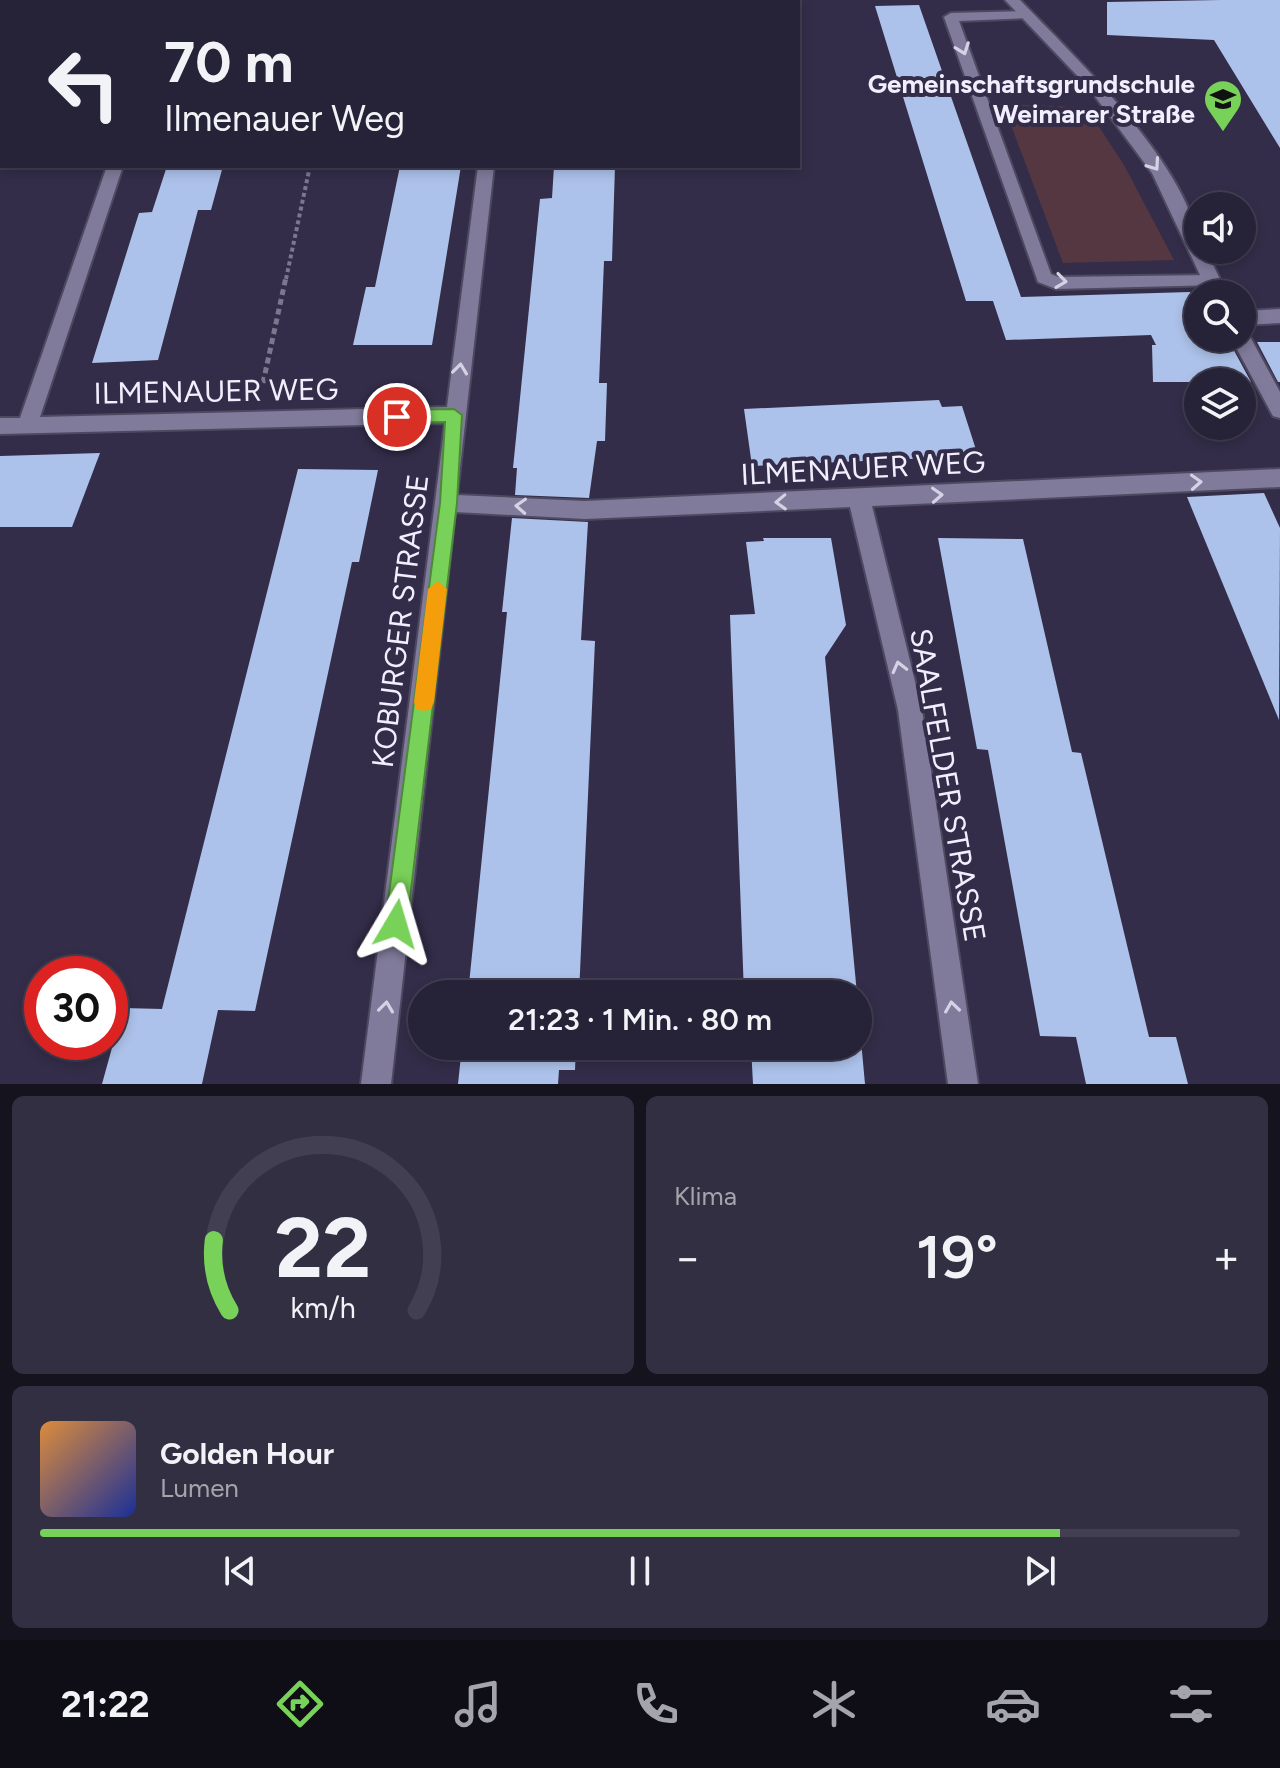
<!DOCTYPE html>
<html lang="de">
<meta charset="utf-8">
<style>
body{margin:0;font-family:Figtree,sans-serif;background:#322f42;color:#f1f3f6;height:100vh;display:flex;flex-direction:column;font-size:30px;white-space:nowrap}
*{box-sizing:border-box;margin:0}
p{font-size:26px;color:#a4a4ad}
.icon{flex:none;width:44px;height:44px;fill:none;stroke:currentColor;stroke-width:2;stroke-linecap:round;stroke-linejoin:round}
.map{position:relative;height:1084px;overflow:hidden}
.drawer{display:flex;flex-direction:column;gap:12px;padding:12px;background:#15131e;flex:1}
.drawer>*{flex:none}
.banner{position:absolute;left:0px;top:0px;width:800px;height:168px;box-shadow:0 4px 12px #0003,0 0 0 2px #423f52;background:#262237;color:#f1f3f6;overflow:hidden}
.fabs{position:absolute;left:1184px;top:192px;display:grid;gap:16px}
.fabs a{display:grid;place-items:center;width:72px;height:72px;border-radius:50%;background:#262237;box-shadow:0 4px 12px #0003,0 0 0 2px #423f52;font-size:40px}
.speed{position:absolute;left:24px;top:956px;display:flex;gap:16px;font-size:40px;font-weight:700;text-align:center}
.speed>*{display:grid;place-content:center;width:104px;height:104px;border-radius:50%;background:#262237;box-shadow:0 4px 12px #0003,0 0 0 2px #423f52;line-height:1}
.speed .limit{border:12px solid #d22;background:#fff;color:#111}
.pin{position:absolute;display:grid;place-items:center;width:68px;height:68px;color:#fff;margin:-34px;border:4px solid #fff;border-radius:50%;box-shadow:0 2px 8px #0007}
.me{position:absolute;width:88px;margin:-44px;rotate:7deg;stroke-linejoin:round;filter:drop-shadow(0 0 6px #0008)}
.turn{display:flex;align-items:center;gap:28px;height:168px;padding:0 32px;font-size:36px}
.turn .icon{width:104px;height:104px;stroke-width:2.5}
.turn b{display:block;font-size:56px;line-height:68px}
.big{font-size:60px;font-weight:600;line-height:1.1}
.drawer .tile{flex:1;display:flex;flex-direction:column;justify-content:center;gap:12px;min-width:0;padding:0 28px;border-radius:12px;background:#322f42}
.drawer .dial{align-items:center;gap:0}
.dial svg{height:208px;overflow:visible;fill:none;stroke:#423f52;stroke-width:7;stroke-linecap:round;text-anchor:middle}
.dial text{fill:#f1f3f6;stroke:none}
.song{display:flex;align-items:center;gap:24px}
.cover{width:96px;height:96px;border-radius:12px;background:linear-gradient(135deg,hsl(30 70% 55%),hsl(230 70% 35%))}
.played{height:8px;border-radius:4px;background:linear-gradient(90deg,#78d158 85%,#423f52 85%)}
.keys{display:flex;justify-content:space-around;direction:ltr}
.heat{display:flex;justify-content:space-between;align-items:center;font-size:44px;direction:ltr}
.drawer .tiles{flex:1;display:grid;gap:12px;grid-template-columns:1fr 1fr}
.tile:last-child{grid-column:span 2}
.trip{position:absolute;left:408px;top:980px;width:464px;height:80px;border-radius:40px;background:#262237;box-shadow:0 4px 12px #0003,0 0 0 2px #423f52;font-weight:600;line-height:80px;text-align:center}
.dock{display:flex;height:128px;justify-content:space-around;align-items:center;background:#0f0e16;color:#a4a4ad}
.dock .icon{width:56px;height:56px}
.dock .on{color:#78d158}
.dock b{font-size:36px;color:#f1f3f6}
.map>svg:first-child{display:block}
.green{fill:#553742}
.building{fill:#adc2ea}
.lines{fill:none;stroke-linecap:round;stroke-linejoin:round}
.service-casing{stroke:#4e4960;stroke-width:4}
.minor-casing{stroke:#4e4960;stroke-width:4}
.path-far1{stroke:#7c778e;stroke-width:4;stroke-dasharray:4 3;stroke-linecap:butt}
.path{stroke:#7c778e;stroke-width:5;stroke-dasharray:6 4;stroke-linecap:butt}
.service{fill:#817b9b;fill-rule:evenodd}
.minor{fill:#817b9b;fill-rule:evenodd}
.oneway{stroke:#d5d2e5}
.route{fill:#78d158;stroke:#4e8839;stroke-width:2}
.slow{fill:#f59e0b}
.labels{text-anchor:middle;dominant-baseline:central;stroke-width:8;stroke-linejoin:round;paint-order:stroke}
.far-poi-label{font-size:26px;font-weight:bold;fill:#f1effe;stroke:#332d49;text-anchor:end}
.street-label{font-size:30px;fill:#f1effe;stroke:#332d49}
</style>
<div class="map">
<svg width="1280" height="1084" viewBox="0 0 1280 1084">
<rect width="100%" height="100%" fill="#332d49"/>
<polygon class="green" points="1003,104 1086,107 1124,165 1174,260 1063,263"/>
<g class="building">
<polygon points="1221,0 1280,0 1280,148 1214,40 1107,35 1107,2"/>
<polygon points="919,5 1021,297 1190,292 1198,308 1198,338 1212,338 1215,344 1230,343 1251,382 1153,382 1152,345 1156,345 1151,335 1006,340 993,301 966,301 875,6"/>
<polygon points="167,166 223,166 211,210 198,210 158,360 92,363 139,213 152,212"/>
<polygon points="400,166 461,166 432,345 353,345 366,287 375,287"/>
<polygon points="554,166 615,166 612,261 604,261 599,383 607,383 605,441 597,441 589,498 515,495 517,468 513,468 540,199 552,198"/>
<polygon points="1257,342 1280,342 1280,382 1278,382"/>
<polygon points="939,400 942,407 962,406 978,456 752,466 744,409"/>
<polygon points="100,453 72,527 0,527 0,456"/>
<polygon points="298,469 378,470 359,562 352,562 255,1011 218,1010 202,1084 102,1084 123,1008 162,1009"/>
<polygon points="1264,493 1280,528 1279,720 1187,497"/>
<polygon points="512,518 588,522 581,640 595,641 579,994 468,994 507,612 502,612"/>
<polygon points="763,538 831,538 846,625 825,657 857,994 744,994 730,615 755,614 746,542 764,541"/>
<polygon points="938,538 1023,539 1072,752 1081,753 1149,1037 1176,1037 1188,1084 1086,1084 1076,1037 1040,1036 988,750 977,749"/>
<polygon points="858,1008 865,1084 753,1084 751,1046 858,1046"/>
<polygon points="462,1046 576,1046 575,1070 559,1070 558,1084 458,1084"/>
</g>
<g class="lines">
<defs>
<g id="service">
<rect x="0" y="5" width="2" height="8"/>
<polygon points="1023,11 1028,12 1028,18 959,21 1051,274 1058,277 1212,275 1218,277 1218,285 1056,289 1038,282 944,17 951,13"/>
</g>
<g id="minor">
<rect x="494" y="0" width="14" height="2"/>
<path d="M1005,0H1020C1072,54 1198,174 1198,250H1206L1227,294H1209L1152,173L1088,87Z"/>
<polygon points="107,166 123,166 40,417 447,407 478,166 494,166 457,495 585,501 1280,469 1280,487 872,506 922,710 978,1084 948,1084 898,710 850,507 585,519 455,512 391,1084 361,1084 445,423 0,434 0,418 20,418"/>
<polygon points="1280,309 1280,323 1242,325 1242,311"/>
<polygon points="1242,331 1248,333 1280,392 1280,418 1273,416 1231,338 1242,338"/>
</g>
</defs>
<use href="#service" class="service-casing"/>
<use href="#minor" class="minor-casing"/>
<polyline class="path-far1" points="286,279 310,166"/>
<polyline class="path" points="263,383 286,277"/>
<use href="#service" class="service"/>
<use href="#minor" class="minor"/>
</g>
<defs><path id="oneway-chevron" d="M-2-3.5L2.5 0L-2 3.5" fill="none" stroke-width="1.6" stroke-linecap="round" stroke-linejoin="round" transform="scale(2)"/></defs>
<g class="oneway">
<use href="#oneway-chevron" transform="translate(963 49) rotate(70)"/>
<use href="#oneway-chevron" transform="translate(1154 165) rotate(55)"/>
<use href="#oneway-chevron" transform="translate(1061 281) rotate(8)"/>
<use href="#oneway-chevron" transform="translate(460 369) rotate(-83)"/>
<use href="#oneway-chevron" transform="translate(1196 482) rotate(-3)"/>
<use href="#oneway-chevron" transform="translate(937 495) rotate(-3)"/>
<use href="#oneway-chevron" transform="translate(781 502) rotate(178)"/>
<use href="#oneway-chevron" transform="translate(521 506) rotate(-177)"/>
<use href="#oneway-chevron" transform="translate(899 667) rotate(-104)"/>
<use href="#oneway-chevron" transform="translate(386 1007) rotate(-83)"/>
<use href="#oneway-chevron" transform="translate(952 1007) rotate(-98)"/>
</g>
<polygon class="route" points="454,409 462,415 457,503 407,924 404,932 396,935 388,932 385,924 440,503 445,422 397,423 389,417 397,410"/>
<polygon class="slow" points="438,581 447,589 434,702 431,709 424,711 416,709 414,702 428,589"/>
<defs>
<symbol id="school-pin" viewBox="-11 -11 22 30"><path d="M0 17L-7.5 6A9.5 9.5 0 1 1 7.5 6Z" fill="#78d158" stroke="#332d49"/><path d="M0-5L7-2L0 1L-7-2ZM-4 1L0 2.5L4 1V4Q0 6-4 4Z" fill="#111"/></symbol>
</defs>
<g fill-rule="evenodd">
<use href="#school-pin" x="1201" y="77" width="44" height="60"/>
</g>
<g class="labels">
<g class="far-poi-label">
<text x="1195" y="84">Gemeinschaftsgrundschule<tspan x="1195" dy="30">Weimarer Straße</tspan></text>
</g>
<g class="street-label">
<text transform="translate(216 391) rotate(-1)">ILMENAUER WEG</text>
<text transform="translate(863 468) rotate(-3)">ILMENAUER WEG</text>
<text transform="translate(400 621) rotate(-83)">KOBURGER STRASSE</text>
<text transform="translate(948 785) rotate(80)">SAALFELDER STRASSE</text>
</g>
</g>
</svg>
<div class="fabs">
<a><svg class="icon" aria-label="sound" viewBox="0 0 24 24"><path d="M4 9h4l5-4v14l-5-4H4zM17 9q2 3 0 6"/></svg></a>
<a><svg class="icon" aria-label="search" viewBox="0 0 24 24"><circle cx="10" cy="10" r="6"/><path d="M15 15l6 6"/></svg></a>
<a><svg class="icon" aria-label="layers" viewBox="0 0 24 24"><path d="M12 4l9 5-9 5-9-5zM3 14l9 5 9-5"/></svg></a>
</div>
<div class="speed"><div class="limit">30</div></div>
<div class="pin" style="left:397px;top:417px;background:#d93025"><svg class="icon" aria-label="arrive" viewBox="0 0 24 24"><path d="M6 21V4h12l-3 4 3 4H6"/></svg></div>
<svg class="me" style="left:396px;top:924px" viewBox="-20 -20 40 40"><path d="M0-17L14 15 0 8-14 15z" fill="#78d158" stroke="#fff" stroke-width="4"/></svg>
<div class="trip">21:23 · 1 Min. · 80 m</div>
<div class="banner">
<div class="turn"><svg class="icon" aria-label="left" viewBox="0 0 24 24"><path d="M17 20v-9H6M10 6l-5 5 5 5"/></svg><div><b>70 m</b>Ilmenauer Weg</div></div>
</div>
</div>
<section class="drawer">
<div class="tiles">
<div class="tile dial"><svg viewBox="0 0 100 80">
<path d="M14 69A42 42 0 1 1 86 69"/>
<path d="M14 69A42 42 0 0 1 8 42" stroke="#78d158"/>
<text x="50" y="56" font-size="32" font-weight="700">22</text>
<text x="50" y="72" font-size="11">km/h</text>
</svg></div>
<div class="tile"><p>Klima</p>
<div class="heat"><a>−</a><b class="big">19°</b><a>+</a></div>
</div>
<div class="tile">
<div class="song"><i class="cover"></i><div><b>Golden Hour</b><p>Lumen</p></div></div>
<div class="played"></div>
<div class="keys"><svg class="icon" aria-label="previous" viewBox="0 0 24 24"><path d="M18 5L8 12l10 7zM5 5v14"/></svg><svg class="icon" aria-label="pause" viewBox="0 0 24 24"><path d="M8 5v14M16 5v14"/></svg><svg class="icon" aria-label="next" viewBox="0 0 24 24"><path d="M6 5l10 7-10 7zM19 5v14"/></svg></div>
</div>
</div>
</section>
<nav class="dock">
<b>21:22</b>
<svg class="icon on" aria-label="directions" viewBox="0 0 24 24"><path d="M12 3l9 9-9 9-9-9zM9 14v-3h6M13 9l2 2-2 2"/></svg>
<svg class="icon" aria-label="music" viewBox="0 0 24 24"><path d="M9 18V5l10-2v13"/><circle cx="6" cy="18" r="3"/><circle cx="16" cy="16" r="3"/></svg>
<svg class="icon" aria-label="phone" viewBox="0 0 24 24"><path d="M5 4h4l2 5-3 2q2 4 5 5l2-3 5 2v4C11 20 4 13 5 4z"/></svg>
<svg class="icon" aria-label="climate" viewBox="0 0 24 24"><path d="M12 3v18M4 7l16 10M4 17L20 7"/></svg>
<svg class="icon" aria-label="car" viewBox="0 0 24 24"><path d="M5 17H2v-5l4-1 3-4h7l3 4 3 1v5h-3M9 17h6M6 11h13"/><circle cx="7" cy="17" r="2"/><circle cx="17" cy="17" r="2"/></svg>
<svg class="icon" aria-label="filters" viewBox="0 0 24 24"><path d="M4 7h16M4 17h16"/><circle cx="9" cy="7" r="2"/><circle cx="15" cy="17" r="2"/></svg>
</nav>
